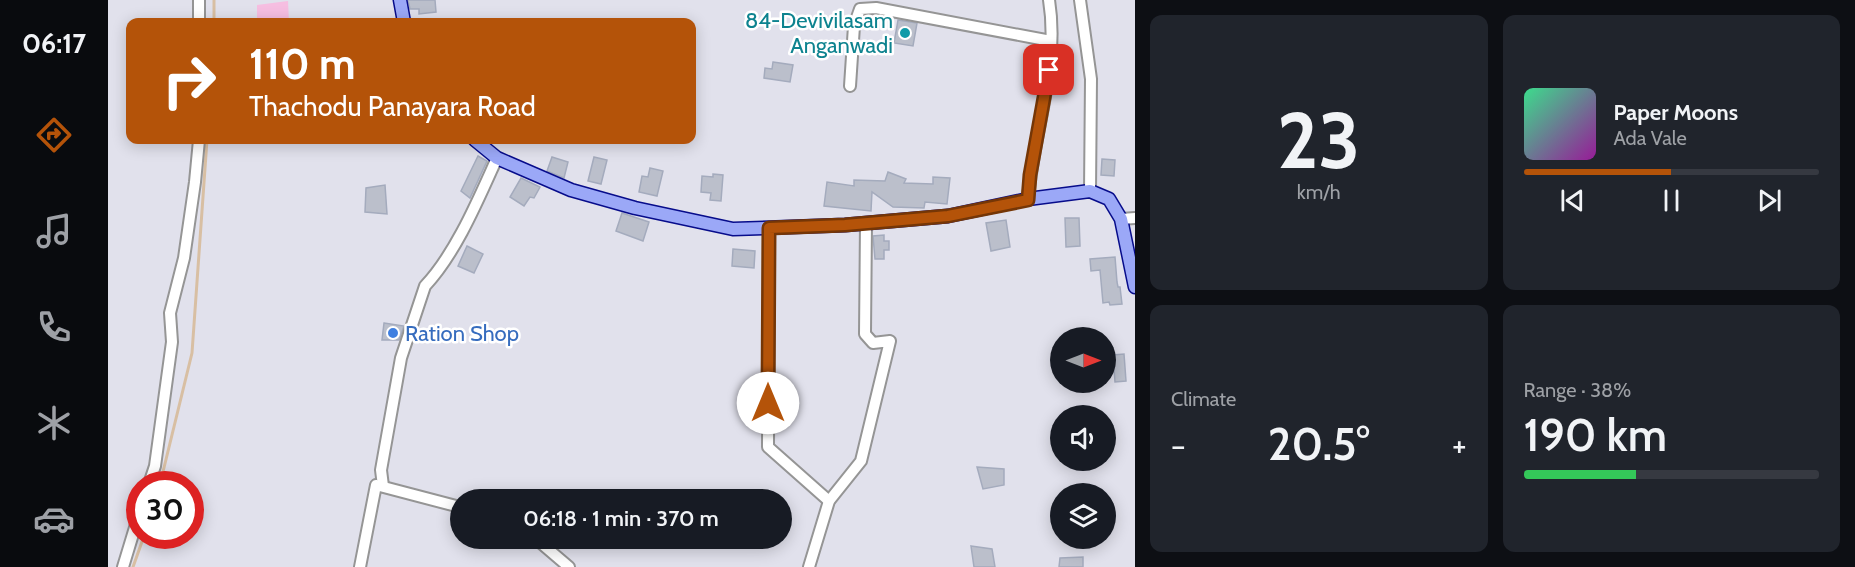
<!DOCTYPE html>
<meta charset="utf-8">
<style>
body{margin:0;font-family:Cabin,sans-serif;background:#20242c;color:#f1f3f6;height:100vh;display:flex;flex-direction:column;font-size:22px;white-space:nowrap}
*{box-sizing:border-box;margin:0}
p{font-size:20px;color:#9ea1a6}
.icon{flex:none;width:33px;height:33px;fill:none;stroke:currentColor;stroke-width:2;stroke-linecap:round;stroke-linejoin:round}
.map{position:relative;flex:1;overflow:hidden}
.details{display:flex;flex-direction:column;gap:15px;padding:15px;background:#0d0f14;width:720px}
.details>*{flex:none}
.top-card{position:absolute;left:18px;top:18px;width:570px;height:126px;border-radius:12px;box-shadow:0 3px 15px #0003;background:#b45309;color:#fff;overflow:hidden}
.needle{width:39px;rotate:90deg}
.buttons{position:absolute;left:942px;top:327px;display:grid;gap:12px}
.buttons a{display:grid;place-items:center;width:66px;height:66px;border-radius:50%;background:#171b24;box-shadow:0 3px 15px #0003;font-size:30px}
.speed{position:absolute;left:18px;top:471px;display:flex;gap:12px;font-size:30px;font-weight:700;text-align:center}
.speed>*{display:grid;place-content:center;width:78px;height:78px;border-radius:50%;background:#171b24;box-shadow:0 3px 15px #0003;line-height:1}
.speed .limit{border:9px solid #d22;background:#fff;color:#111}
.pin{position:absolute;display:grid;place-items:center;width:51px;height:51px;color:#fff;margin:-26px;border-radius:12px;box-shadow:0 3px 9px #0006}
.me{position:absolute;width:66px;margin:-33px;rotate:0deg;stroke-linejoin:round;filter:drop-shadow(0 0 4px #0008)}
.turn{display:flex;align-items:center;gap:21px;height:126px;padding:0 24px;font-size:27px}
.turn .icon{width:78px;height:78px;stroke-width:2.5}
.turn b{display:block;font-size:42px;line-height:51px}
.big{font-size:45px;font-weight:600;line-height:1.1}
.details .widget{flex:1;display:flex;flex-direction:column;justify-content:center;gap:9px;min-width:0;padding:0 21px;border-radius:12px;background:#20242c}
.details .dial{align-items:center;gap:0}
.dial b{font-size:78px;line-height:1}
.song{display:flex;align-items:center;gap:18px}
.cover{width:72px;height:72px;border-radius:9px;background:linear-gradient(135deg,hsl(150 70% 55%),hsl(300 70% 35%))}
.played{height:6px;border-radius:3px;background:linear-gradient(90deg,#b45309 50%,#363941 50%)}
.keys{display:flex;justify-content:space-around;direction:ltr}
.heat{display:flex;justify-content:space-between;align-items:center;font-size:33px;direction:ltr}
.charge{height:9px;border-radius:4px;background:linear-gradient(90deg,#34c759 38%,#363941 0)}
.details .tiles{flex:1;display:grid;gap:15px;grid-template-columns:repeat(2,1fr)}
.trip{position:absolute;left:342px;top:489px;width:342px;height:60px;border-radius:30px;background:#171b24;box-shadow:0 3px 15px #0003;font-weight:600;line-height:60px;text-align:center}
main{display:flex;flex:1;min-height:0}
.tab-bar{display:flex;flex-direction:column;width:108px;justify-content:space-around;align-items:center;background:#090b0e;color:#9ea1a6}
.tab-bar .icon{width:42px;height:42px}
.tab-bar .selected{color:#b45309}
.tab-bar b{font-size:27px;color:#f1f3f6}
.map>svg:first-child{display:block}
.park{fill:#f6bee1}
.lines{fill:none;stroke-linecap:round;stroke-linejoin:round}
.stream{stroke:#d8bfa3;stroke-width:3}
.building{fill:#bbbfcb;stroke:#a4abbd;stroke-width:1.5}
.minor-casing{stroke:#959595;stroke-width:14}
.major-casing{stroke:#070c8b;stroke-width:15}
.minor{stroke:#fff;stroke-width:10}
.major{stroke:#9ba8f7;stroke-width:12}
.route-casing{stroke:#753606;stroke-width:15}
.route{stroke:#b45309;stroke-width:10}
.culture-dot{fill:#0f9aa8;stroke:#fff;stroke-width:2}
.shop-dot{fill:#3f7fe0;stroke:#fff;stroke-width:2}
.labels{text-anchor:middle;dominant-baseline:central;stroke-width:5;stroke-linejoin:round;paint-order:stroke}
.culture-label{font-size:22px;fill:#0d838f;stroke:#fff;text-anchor:end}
.shop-label{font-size:22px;fill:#366cbe;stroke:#fff;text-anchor:start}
</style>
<main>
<nav class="tab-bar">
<b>06:17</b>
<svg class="icon selected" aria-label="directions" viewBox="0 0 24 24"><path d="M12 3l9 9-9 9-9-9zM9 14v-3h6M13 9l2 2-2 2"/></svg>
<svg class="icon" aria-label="music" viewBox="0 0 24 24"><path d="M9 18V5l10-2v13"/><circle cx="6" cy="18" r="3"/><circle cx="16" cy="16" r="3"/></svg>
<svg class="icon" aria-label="phone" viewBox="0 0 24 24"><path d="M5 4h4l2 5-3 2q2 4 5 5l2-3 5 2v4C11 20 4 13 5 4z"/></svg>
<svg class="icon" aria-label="climate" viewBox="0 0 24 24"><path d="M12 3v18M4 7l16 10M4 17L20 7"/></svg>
<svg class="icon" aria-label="car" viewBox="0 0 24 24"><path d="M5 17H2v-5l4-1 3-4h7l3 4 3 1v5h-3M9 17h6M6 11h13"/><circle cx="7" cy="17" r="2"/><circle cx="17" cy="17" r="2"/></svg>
</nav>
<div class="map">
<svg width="1027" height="567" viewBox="0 0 1027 567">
<rect width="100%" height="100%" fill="#e1e1ec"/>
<polygon class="park" points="180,1 181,22 149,22 149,5"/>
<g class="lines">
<g class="stream">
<polyline points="106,22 106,0"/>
<polyline points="52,484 84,353 99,140"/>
<polyline points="25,567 36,536"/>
</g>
</g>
<g class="building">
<polygon points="300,0 327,0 328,12 311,14 311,9 302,9"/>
<polygon points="790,20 809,23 805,46 786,43"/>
<polygon points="665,62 685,65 682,82 656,78 657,68 664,69"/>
<polygon points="370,156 379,161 362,198 353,191"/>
<polygon points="444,157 460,162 456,178 439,171"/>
<polygon points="486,157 499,160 493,184 480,181"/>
<polygon points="994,159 1007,160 1006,176 993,175"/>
<polygon points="542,168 555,171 549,196 531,192 534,176 540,177"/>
<polygon points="780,172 798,179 796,183 825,184 825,177 842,178 839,204 817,202 816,208 785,207 764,192 763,211 716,206 719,182 746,186 746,180 777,181"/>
<polygon points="605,174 615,175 613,201 602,200 603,193 593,192 594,176 605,177"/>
<polygon points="413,178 432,187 426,198 422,197 416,206 402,197"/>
<polygon points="277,185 279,214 257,212 258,188"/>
<polygon points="514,213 541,222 535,241 508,231"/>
<polygon points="957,218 971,218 972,246 958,247"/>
<polygon points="898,220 902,247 883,251 878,223"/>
<polygon points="776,235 776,241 781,241 781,250 776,250 776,259 767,259 765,236"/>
<polygon points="359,246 375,254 366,273 350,266"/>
<polygon points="625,249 647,251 646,268 624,266"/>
<polygon points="1007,257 1009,282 1010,287 1012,287 1014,304 1002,305 1001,302 995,303 992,270 983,271 982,259"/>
<polygon points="276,323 296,326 291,340 274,340"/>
<polygon points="1016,354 1018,381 1007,382 1005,355"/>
<polygon points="869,467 896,469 896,485 875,489"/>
<polygon points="863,546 884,549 887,567 866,567"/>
<polygon points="975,557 975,567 951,567 952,558"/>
</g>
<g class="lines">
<defs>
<g id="minor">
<polyline points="91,0 91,22"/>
<polyline points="972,0 983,79 982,191"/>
<polyline points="742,86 746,26 752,9 768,8 943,41"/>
<path d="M920,199C925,133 952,67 941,0"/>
<polyline points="1013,219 1027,218"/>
<polyline points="661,228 660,447 721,501"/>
<polyline points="41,484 47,466 64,342 62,313 76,258 87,182 91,140"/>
<path d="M275,486L273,470L293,358L317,286C348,253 370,200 389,158"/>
<polyline points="427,538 461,567"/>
<polyline points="15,567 32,511"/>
<polyline points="252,567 268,485 352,507"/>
<polyline points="701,567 721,501 753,461 782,341 765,343 757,334 758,223"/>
</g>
<g id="major">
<polyline points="292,0 296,22"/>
<polyline points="367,140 389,158 463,190 527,208 625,229 737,225 840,216 920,199 982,191 1001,199 1013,219 1027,287"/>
</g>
</defs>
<use href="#minor" class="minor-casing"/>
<use href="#major" class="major-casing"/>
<use href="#minor" class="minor"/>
<use href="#major" class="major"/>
</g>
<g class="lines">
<defs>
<polyline id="route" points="660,403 661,228 737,225 840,216 920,200 922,175 941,70"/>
</defs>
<use href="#route" class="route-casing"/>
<use href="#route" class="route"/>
</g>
<circle class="culture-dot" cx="797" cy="33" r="6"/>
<circle class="shop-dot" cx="285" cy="333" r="6"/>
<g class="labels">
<g class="culture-label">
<text x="785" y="20">84-Devivilasam<tspan x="785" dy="25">Anganwadi</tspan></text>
</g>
<g class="shop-label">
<text x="297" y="333">Ration Shop</text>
</g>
</g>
</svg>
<div class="buttons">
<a><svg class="needle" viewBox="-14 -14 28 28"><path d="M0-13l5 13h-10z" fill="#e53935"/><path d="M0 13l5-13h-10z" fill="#9ea1a6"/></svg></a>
<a><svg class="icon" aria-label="sound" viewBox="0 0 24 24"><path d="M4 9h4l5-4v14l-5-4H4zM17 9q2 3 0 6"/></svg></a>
<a><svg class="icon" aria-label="layers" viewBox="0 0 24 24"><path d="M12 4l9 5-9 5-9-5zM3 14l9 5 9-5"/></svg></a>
</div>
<div class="speed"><div class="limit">30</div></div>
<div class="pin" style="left:941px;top:70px;background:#d93025"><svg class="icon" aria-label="arrive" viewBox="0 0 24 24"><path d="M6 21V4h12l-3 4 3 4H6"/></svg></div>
<svg class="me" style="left:660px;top:403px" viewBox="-20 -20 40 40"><circle r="19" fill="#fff"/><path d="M0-13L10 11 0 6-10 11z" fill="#b45309"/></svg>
<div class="trip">06:18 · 1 min · 370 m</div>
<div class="top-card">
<div class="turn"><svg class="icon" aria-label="right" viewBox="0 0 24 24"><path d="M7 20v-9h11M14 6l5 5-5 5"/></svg><div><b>110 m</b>Thachodu Panayara Road</div></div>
</div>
</div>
<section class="details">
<div class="tiles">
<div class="widget dial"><b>23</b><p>km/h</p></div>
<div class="widget">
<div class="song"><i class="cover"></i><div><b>Paper Moons</b><p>Ada Vale</p></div></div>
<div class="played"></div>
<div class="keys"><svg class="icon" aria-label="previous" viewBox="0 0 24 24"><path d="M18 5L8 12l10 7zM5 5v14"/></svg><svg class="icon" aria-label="pause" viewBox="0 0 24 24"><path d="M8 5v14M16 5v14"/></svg><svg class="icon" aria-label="next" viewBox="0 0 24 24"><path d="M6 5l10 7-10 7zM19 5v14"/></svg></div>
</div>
<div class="widget"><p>Climate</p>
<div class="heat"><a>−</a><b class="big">20.5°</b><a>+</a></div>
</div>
<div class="widget"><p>Range · 38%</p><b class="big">190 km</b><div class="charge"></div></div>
</div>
</section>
</main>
